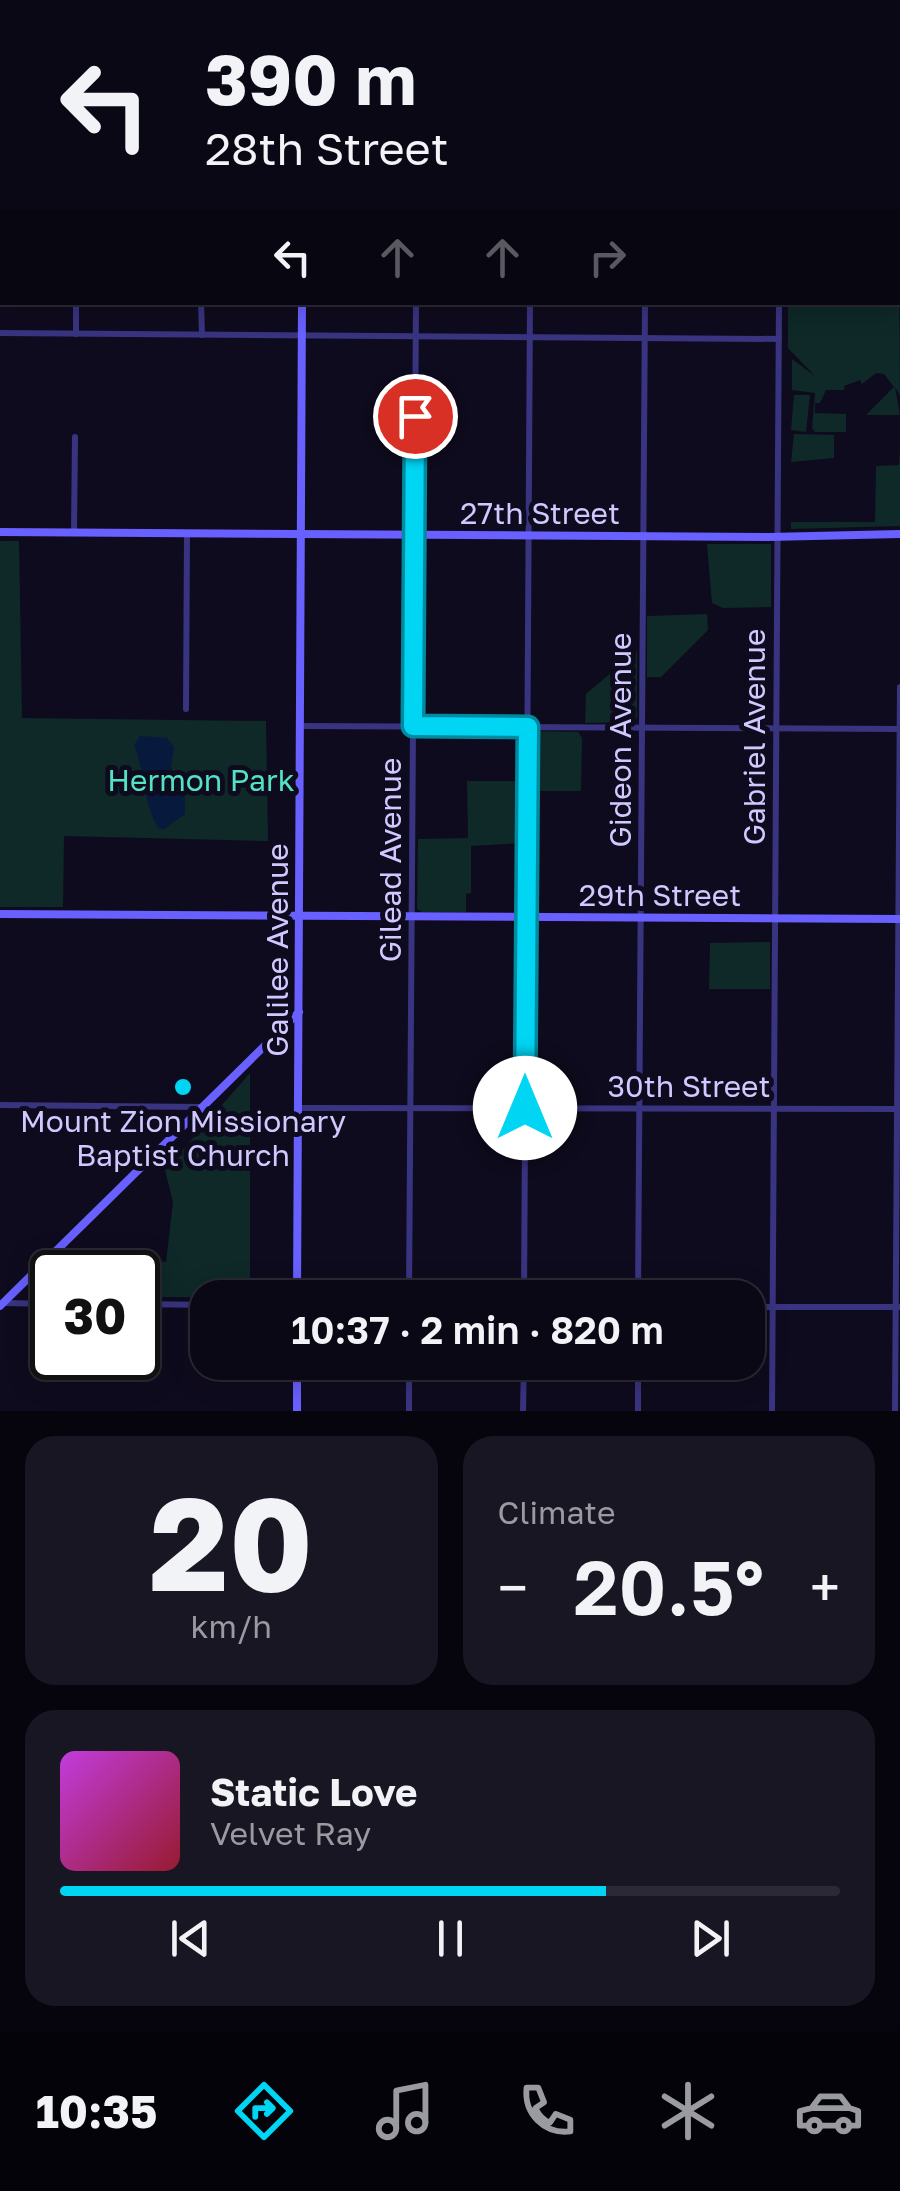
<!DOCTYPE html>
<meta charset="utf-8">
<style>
body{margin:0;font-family:"Golos Text",sans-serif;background:#191623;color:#f1f3f6;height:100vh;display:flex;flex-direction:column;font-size:38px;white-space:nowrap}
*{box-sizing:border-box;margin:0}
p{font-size:32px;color:#9a9aa1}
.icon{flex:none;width:55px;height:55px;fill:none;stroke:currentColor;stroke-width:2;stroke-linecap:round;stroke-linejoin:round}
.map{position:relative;height:1411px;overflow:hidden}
.sheet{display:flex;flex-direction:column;gap:25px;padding:25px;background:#06040c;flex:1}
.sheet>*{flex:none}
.top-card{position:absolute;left:0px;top:0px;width:900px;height:305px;box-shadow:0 5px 25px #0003,0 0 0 2px #2b2935;background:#0b0816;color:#f1f3f6;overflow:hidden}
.speed{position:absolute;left:30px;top:1250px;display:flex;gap:20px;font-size:50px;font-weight:700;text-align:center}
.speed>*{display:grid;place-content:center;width:130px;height:130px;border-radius:50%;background:#0b0816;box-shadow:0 5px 25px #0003,0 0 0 2px #2b2935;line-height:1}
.speed .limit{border:5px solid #111;border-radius:15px;background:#fff;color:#111}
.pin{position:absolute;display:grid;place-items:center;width:85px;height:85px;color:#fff;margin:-42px;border:5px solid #fff;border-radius:50%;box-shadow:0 2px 10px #0007}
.me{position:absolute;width:110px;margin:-55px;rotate:0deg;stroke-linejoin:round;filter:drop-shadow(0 0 8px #0008)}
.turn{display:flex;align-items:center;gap:35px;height:210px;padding:0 40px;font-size:45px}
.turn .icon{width:130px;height:130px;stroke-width:2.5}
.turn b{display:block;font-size:70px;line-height:85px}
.lanes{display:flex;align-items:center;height:95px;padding:0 40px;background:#0003;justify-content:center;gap:50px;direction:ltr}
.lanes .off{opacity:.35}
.big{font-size:75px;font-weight:600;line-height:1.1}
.sheet .tile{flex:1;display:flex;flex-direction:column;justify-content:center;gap:15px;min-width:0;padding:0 35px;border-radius:30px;background:#191623}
.sheet .dial{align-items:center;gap:0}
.dial b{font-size:130px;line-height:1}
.song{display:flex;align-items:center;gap:30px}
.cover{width:120px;height:120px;border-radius:15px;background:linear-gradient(135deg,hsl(290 70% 55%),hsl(350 70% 35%))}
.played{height:10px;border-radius:5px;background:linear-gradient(90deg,#00d5f4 70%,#2b2935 70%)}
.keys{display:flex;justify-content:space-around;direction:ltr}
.heat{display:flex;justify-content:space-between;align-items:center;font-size:55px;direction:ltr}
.sheet .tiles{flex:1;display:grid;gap:25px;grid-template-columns:1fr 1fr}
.tile:last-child{grid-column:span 2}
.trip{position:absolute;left:190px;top:1280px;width:575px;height:100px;border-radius:30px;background:#0b0816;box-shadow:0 5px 25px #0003,0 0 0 2px #2b2935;font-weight:600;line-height:100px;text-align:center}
.menu{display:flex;height:160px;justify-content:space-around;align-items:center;background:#040309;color:#9a9aa1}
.menu .icon{width:70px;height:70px}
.menu .on{color:#00d5f4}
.menu b{font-size:45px;color:#f1f3f6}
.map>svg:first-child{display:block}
.green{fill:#0e2928}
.water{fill:#07193c}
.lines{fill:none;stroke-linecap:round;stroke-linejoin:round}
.street{stroke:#393480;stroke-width:6}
.secondary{stroke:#6860ff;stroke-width:8}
.route-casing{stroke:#008a9f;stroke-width:25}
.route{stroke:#00d5f4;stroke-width:18}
.poi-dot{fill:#00d5f4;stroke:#0f0b1e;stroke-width:4}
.labels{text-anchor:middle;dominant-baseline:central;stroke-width:10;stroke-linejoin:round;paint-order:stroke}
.street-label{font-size:30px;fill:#d0c9ff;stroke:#0f0b1e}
.park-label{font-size:30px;fill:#51e3c2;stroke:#0f0b1e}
.poi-label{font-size:30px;fill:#d0c9ff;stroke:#0f0b1e}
</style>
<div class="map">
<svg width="900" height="1411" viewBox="0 0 900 1411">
<rect width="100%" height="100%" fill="#0f0b1e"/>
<g class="green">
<polygon points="898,86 900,395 895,387 900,415 866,415 894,387 884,374 876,373 862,384 860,380 844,386 844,390 826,390 820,403 815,403 815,413 846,414 846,432 815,432 812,428 815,393 792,390 792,359 815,376 788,348 788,303 898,302"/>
<polygon points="794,395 810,395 806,432 791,430"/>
<polygon points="794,434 834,435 834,458 791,462"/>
<polygon points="900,448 900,526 791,529 791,522 875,522 876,466 899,465"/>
<polygon points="0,541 19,541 22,718 266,721 268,841 64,836 63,907 0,907"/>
<polygon points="707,544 771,544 771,607 723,608 712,603"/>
<polygon points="707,614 708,630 661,677 647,677 647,616"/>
<polygon points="637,651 637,718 633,722 585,723 586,694"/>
<polygon points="536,731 578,732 582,738 581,791 531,791 532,735"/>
<polygon points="467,781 523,781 522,843 471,846 471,893 466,894 466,912 422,912 417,909 418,839 468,838"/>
<polygon points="770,942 770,989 709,989 710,943"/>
<polygon points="250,1073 250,1297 138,1297 138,1272 81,1271 88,1248 166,1262 173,1202 165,1170"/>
</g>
<path class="water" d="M140,736L167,738L174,747L171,767L185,797V814L164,829L158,828C143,802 145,772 134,745Z"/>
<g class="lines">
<g class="street">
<polyline points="78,2 78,0"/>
<polyline points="190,2 190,0"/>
<polyline points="418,2 418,0"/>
<polyline points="532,2 532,0"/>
<polyline points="646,2 647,0"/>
<polyline points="781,2 781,0"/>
<polyline points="0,128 2,128"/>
<polyline points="201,302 202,335"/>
<polyline points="0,333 779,339"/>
<polyline points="76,334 76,302"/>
<polyline points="74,532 75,437"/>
<polyline points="186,709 187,533"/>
<polyline points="300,726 900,729"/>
<polyline points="0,1105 202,1107"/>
<polyline points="298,1108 899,1109"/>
<polyline points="409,1298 416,302"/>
<polyline points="524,1298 530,302"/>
<polyline points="638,1298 645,302"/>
<polyline points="4,1303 52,1304"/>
<polyline points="138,1304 208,1305"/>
<polyline points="748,1307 899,1307"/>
<polyline points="409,1411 409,1362"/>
<polyline points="523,1411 524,1362"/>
<polyline points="638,1411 638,1362"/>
<polyline points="772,1411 779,302"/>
<polyline points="895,1411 900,687"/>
</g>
<g class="secondary">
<polyline points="304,2 304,0"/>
<polyline points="0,71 2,71"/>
<polyline points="898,78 900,78"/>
<polyline points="0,532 769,537 900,534"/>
<polyline points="0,914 900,919"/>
<polyline points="297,1298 302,302"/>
<polyline points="0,1306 299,1012"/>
<polyline points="297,1411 297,1362"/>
</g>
</g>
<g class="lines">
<defs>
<polyline id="route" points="415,416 413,726 528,727 525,1108"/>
</defs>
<use href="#route" class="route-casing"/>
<use href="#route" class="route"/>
</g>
<circle class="poi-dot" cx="183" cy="1087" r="10"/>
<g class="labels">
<g class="street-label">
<text x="540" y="513">27th Street</text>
<text transform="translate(754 737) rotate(-90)">Gabriel Avenue</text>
<text transform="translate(620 740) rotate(-90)">Gideon Avenue</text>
<text transform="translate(390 860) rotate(-90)">Gilead Avenue</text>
<text x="660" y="895">29th Street</text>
<text transform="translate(277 950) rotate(-90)">Galilee Avenue</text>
<text x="689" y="1086">30th Street</text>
</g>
<g class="park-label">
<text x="201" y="780">Hermon Park</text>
</g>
<g class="poi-label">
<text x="183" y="1121">Mount Zion Missionary<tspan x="183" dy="34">Baptist Church</tspan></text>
</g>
</g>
</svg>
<div class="speed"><div class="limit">30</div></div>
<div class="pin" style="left:415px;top:416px;background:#d93025"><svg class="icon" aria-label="arrive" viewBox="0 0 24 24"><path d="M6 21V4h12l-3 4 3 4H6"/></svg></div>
<svg class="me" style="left:525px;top:1108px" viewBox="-20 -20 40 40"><circle r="19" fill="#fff"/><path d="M0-13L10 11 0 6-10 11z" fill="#00d5f4"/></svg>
<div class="trip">10:37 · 2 min · 820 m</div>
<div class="top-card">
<div class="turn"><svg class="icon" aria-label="left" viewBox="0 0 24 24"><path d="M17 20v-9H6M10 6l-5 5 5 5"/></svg><div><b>390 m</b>28th Street</div></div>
<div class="lanes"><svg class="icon" aria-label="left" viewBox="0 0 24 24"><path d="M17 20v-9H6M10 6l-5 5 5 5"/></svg><svg class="icon off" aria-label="ahead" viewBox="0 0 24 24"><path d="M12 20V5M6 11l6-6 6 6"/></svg><svg class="icon off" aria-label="ahead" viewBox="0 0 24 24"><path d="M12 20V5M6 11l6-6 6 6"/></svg><svg class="icon off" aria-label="right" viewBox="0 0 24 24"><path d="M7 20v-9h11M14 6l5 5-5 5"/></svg></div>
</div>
</div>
<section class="sheet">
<div class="tiles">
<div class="tile dial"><b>20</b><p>km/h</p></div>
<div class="tile"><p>Climate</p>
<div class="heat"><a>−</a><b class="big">20.5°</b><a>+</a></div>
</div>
<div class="tile">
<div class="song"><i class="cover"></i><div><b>Static Love</b><p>Velvet Ray</p></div></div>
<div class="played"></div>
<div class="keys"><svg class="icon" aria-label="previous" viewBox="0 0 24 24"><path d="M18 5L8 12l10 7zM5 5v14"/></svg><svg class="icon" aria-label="pause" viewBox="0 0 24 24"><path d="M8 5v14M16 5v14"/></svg><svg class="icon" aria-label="next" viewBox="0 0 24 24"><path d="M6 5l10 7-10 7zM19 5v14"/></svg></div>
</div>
</div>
</section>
<nav class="menu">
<b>10:35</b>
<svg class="icon on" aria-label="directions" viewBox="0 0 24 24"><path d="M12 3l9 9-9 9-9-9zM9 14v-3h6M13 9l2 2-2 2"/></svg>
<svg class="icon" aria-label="music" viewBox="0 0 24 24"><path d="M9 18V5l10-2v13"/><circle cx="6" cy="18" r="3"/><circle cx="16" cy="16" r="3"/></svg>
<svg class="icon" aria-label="phone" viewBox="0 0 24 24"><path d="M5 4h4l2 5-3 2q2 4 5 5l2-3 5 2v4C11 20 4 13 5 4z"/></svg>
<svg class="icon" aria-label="climate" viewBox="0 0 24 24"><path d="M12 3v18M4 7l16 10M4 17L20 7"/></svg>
<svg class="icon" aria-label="car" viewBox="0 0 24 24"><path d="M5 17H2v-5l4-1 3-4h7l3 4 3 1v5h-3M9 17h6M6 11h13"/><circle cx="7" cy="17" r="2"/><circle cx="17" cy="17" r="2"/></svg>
</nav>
